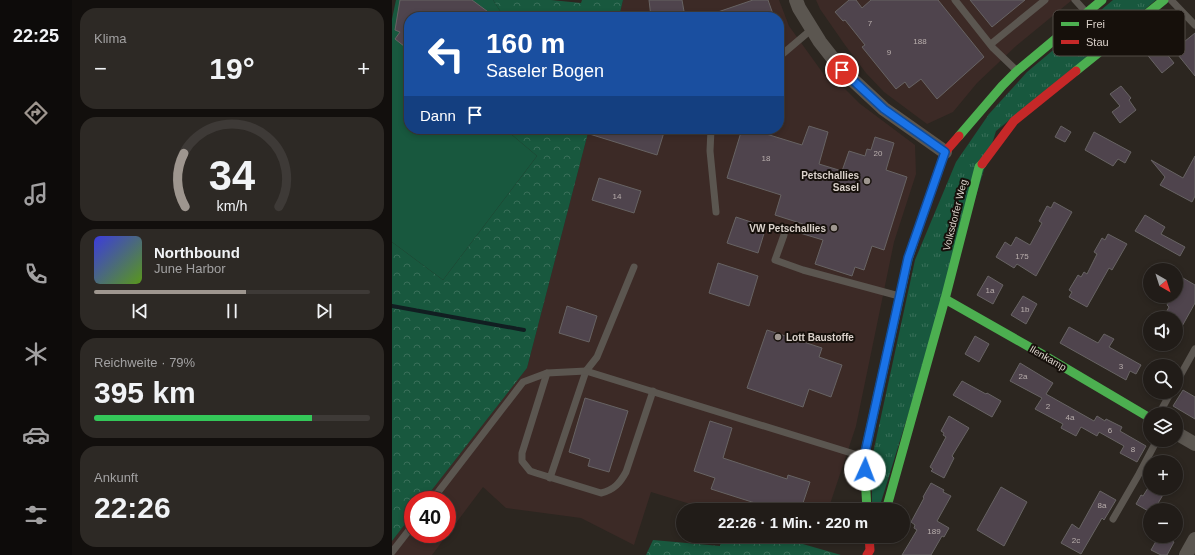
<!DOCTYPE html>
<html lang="de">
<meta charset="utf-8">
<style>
body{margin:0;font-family:Arial,sans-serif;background:#2d2925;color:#f1f3f6;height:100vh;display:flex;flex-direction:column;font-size:15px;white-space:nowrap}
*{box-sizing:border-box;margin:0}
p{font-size:13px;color:#a2a1a2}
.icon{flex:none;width:22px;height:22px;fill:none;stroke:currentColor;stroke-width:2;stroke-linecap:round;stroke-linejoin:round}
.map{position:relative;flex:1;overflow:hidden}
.sheet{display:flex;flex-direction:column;gap:8px;padding:8px;background:#120f0d;width:320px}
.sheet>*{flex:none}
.hud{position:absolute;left:12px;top:12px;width:380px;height:122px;border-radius:16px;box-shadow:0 2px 6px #0003,0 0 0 1px #3e3a37;background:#1a4fa0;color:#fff;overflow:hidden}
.needle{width:26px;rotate:141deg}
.fabs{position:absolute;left:751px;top:263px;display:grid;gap:8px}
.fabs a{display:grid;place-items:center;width:40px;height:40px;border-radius:50%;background:#211c18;box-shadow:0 2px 6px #0003,0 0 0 1px #3e3a37;font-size:20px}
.speed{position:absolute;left:12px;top:491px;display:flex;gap:8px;font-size:20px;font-weight:700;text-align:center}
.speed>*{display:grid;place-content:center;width:52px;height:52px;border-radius:50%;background:#211c18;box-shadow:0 2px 6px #0003,0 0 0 1px #3e3a37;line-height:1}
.speed .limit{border:6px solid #d22;background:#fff;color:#111}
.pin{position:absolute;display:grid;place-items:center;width:34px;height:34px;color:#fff;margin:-17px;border:2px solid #fff;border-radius:50%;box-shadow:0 1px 4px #0007}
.me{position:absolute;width:44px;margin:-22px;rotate:2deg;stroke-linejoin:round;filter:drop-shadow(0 0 3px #0008)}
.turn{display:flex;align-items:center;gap:14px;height:84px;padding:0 16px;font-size:18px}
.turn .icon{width:52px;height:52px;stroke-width:2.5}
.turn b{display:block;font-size:28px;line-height:34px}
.then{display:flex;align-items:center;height:38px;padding:0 16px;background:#0003;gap:8px;font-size:15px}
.big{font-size:30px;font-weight:600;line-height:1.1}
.sheet .widget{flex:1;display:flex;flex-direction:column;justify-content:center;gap:6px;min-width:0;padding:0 14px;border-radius:16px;background:#2d2925}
.sheet .dial{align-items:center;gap:0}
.dial svg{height:104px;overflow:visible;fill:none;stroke:#3e3a37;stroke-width:7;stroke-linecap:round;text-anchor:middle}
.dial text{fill:#f1f3f6;stroke:none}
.song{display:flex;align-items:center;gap:12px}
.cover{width:48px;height:48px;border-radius:6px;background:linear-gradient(135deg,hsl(240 70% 55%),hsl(90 70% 35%))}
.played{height:4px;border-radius:2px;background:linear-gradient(90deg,#9e968f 55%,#3e3a37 55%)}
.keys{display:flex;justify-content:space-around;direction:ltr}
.heat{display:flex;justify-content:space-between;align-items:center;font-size:22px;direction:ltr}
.charge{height:6px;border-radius:3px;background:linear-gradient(90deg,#34c759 79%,#3e3a37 0)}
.trip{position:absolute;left:284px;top:503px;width:234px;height:40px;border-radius:20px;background:#211c18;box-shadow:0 2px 6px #0003,0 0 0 1px #3e3a37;font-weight:600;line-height:40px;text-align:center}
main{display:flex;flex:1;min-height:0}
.tabs{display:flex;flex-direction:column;width:72px;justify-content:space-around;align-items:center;background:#0d0b0a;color:#a2a1a2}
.tabs .icon{width:28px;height:28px}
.tabs .current{color:#9e968f}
.tabs b{font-size:18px;color:#f1f3f6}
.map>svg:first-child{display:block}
.commercial{fill:#3c2a26}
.grass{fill:url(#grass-tufts)}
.forest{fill:url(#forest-crowns)}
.garden{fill:#18583e}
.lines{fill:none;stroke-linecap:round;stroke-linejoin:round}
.stream{stroke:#111e21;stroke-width:4}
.building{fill:#4f444d;stroke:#676363}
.lane{stroke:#5b5650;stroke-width:7}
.street{stroke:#5b5650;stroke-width:14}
.fast{stroke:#4caf50;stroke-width:9}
.jam{stroke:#c62828;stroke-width:9}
.route-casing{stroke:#114b97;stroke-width:10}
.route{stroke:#1a73e8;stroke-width:7}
.poi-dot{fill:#9e968f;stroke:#16100b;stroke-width:1.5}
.labels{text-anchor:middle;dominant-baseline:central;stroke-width:4;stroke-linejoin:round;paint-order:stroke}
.number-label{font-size:8px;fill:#b8aeac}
.poi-label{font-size:10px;font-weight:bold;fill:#dbd2cb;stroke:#16100b;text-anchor:end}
.street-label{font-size:10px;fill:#dbd2cb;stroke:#16100b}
.key{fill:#16100b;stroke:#514a45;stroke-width:1}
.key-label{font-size:11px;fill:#dbd2cb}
</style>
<main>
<nav class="tabs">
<b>22:25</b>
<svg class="icon current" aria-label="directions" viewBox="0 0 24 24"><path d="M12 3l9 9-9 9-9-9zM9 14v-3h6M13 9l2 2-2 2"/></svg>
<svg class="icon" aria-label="music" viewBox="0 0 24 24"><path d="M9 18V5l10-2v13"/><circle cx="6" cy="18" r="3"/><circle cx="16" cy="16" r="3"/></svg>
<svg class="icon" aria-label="phone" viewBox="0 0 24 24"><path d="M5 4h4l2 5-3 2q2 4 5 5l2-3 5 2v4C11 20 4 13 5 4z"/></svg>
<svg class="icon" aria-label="climate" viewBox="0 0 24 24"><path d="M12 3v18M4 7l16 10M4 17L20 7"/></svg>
<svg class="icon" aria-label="car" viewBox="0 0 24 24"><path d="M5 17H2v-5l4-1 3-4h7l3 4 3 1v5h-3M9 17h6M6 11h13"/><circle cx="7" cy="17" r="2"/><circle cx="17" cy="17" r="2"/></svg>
<svg class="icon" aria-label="filters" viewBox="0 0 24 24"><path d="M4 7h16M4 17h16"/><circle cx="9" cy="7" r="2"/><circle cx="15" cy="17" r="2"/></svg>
</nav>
<section class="sheet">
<div class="widget"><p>Klima</p>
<div class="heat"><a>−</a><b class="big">19°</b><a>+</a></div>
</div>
<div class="widget dial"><svg viewBox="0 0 100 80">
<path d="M14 69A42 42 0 1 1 86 69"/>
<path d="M14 69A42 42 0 0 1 13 28" stroke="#9e968f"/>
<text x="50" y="56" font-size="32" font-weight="700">34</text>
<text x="50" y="72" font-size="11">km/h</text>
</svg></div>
<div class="widget">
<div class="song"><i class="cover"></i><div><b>Northbound</b><p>June Harbor</p></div></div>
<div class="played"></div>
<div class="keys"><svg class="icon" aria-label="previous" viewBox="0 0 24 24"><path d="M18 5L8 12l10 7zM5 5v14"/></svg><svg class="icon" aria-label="pause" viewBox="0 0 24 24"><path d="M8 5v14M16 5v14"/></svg><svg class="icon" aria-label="next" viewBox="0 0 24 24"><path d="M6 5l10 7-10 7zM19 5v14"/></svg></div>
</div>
<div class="widget"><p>Reichweite · 79%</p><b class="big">395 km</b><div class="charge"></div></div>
<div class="widget"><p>Ankunft</p><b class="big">22:26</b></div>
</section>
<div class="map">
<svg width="803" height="555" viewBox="0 0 803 555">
<defs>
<pattern id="grass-tufts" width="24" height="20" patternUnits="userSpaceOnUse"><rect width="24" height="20" fill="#18583e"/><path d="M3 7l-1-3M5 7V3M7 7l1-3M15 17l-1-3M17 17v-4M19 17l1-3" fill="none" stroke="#396f59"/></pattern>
<pattern id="forest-crowns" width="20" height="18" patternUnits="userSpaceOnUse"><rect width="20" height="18" fill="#18583e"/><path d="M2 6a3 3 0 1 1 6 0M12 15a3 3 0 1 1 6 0" fill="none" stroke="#396f59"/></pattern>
</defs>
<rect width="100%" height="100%" fill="#2c2620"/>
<g class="commercial">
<polygon points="231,0 387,0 397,26 433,76 449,85 467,103 523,145 524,174 502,242 464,426 436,510 318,510 259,492 242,545 189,518 114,508 91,487 40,555 0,555 0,541 21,514 21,534 55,534 55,500 32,500 135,368 197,129 387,129 387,17 227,17"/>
<polygon points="424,0 680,0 624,46 585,83 561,112 535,124 492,92 474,73 453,45 428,9"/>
</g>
<polygon class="grass" points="721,0 764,0 604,131 489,502 480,510 480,458 523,260 564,162 597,114 635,72"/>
<g class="forest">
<polygon points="101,0 159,0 189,3 190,0 231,0 227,17 112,17"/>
<polygon points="113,129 197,129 135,368 32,500 21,500 21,514 0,541 0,242 51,280 145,156"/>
<polygon points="330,536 383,536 449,555 254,555 261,540 328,546"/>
</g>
<polygon class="garden" points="4,0 101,0 112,17 17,17 17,129 113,129 145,156 51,280 0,242 0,19"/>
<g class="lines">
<polyline class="stream" points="0,306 132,330"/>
</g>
<g class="building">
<polygon points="8,0 80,0 103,17 17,17 17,50 3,39 8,32 3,30"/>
<polygon points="257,0 290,0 293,17 271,17 270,15 259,17"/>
<polygon points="361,0 376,0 382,17 317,17 317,15"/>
<polygon points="457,0 464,0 470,8 479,0 546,0 592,57 545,99 529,79 517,88 513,82 504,89 470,47 473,45 453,20 451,21 443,12"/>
<polygon points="578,0 633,0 600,27"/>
<polygon points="803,33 803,76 782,50"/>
<polygon points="765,42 782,63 770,73 753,52"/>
<polygon points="729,86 739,98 737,100 744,110 728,123 720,112 728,106 718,94"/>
<polygon points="417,126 436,132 427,164 450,171 457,151 473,156 475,149 479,150 483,137 502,143 494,170 515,177 492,250 480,246 472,270 463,267 460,276 423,264 431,240 408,233 411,224 383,215 389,195 335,178 350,129 358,129 410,145"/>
<polygon points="669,126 679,132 673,142 663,137"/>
<polygon points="191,129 273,129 265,155 191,132"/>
<polygon points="702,132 739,152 733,163 726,159 721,166 693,150"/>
<polygon points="803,156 803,196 800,202 768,185 773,177 759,160 791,178"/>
<polygon points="207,178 249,191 242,213 200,200"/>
<polygon points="662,202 680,212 644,276 625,264 622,268 604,257 613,242 619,246 624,237 638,245 650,223 647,221 655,206 659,208"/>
<polygon points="753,215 773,227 769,234 793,247 788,256 743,231"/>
<polygon points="344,217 374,227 366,253 335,243"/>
<polygon points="716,234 735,244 720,270 717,268 695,307 677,297 680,292 677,290 686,275 689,277 692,272 695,274 705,254 702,252 710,238 713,240"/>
<polygon points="326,263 366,276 357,306 317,293"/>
<polygon points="596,276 611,285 601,304 585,295"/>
<polygon points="791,278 803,285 803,303 784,337 784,318 771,318 777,307 775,305 780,296 784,296 784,289"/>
<polygon points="631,296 645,304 634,324 619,315"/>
<polygon points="175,306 205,316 197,342 167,333"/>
<polygon points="677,327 706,343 712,334 722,339 717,347 749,365 744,374 738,371 734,380 668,343"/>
<polygon points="375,330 430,348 427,357 450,365 439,397 417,389 411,407 355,388"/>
<polygon points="583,336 597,344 587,362 573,354"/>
<polygon points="628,363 661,383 654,394 702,421 705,416 713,421 714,419 730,427 728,431 754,446 745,462 728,453 732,446 707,432 705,436 689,427 684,436 669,428 671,424 643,409 650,398 618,381"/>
<polygon points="570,381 594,394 595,393 609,401 600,417 561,395"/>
<polygon points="791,390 803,397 803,419 781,406"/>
<polygon points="193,398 236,411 217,472 196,466 198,459 177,452"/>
<polygon points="557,416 577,428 560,456 562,458 552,478 539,471 541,469 538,467 554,437 551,435 552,433 549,431"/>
<polygon points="318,421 340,428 331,458 395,479 396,475 418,482 410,506 407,505 406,510 385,510 319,489 323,478 302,471"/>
<polygon points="539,483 552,490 551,492 559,496 545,521 557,528 552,537 550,536 539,555 510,555 525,530 522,528 523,525 519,522 532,498 531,497"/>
<polygon points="609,487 635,502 612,546 585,530"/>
<polygon points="756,488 775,488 762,510 758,510 758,512 744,504 749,495 751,496"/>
<polygon points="708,491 724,500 712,520 710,518 689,554 669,543 680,524 687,529"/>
<polygon points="767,536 771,536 782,542 775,555 769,555 759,550"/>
</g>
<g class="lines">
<g class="lane">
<polyline points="563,0 601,48 625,71"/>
<polyline points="683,0 694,12"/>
<polyline points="779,0 803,25"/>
<polyline points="599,44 653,0"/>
<polyline points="387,57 420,29"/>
<polyline points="319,129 318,151 324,212"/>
<polyline points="392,235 383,260 411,270 507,296"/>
<path d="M155,373L130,453V461L138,471L144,473L209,493C222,490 228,483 234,472L261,391"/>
<polyline points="784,383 803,349"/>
<polyline points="767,414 779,392"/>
<polyline points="158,478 194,371 205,357 242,267"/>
<polyline points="40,500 131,382 155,373 194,371 472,457"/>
<polyline points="721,519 747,474 765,440"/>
<polyline points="0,552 21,525"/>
</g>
<g class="street">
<polyline points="404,0 407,8 428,42 450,70 492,109 553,152"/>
<polyline points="784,433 803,444"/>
<polyline points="794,555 803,539"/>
</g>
<g class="fast">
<polyline points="684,71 772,0"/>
<polyline points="567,136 610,86 625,71 710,0"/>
<polyline points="553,299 648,353 758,418"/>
<polyline points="475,510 472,457 516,259 521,244"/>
<polyline points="494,510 553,299 587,167 590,164"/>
</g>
<g class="jam">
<polyline points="590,164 622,121 684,71"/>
<polyline points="521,244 553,152 567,136"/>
<polyline points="475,555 478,550 477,536"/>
</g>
</g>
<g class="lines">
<defs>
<polyline id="route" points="450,70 492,109 553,152 516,258 472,457 473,470"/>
</defs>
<use href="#route" class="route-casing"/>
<use href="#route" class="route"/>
</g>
<g class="poi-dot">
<circle cx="475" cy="181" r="4"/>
<circle cx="442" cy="228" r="4"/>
<circle cx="386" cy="337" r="4"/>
</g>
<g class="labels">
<g class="number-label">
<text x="478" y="23">7</text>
<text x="528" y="41">188</text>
<text x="497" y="52">9</text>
<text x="486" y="153">20</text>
<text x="374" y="158">18</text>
<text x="225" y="196">14</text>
<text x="630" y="256">175</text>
<text x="598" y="290">1a</text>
<text x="633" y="309">1b</text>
<text x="729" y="366">3</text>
<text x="631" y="376">2a</text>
<text x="656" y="406">2</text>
<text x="678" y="417">4a</text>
<text x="718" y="430">6</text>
<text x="741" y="449">8</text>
<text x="710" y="505">8a</text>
<text x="542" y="531">189</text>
<text x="684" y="540">2c</text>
</g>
<g class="poi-label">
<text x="467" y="175">Petschallies<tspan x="467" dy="12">Sasel</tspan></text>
<text x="434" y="228">VW Petschallies</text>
<text x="394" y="337" text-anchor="start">Lott Baustoffe</text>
</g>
<g class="street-label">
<text transform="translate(563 215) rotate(-76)">Volksdorfer Weg</text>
<text transform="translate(656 358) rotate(30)">Ilenkamp</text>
</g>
</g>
<rect x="661" y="10" width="132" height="46" rx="6" class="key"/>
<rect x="669" y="22" width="18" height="4" fill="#4caf50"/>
<rect x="669" y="40" width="18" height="4" fill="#c62828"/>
<g class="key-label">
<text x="694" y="28">Frei</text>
<text x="694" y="46">Stau</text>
</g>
</svg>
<div class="fabs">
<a><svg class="needle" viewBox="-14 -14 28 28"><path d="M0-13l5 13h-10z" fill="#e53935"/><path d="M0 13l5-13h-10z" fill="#a2a1a2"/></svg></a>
<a><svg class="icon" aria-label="sound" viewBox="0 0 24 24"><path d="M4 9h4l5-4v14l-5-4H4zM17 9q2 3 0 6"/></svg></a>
<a><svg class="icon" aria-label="search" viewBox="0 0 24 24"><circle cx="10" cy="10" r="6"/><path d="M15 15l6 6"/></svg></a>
<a><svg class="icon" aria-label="layers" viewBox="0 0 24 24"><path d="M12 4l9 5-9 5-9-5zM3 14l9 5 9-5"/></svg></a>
<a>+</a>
<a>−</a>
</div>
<div class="speed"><div class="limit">40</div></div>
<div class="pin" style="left:450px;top:70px;background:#d93025"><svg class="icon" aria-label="arrive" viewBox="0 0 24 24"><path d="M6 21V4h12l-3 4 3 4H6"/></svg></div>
<svg class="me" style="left:473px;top:470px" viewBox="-20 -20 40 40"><circle r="19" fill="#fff"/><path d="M0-13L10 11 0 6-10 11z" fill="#1a73e8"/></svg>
<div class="trip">22:26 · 1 Min. · 220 m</div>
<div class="hud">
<div class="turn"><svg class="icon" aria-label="left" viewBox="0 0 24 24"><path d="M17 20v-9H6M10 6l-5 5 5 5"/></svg><div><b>160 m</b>Saseler Bogen</div></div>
<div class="then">Dann<svg class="icon" aria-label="arrive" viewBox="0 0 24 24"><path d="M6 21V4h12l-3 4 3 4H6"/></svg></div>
</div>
</div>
</main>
